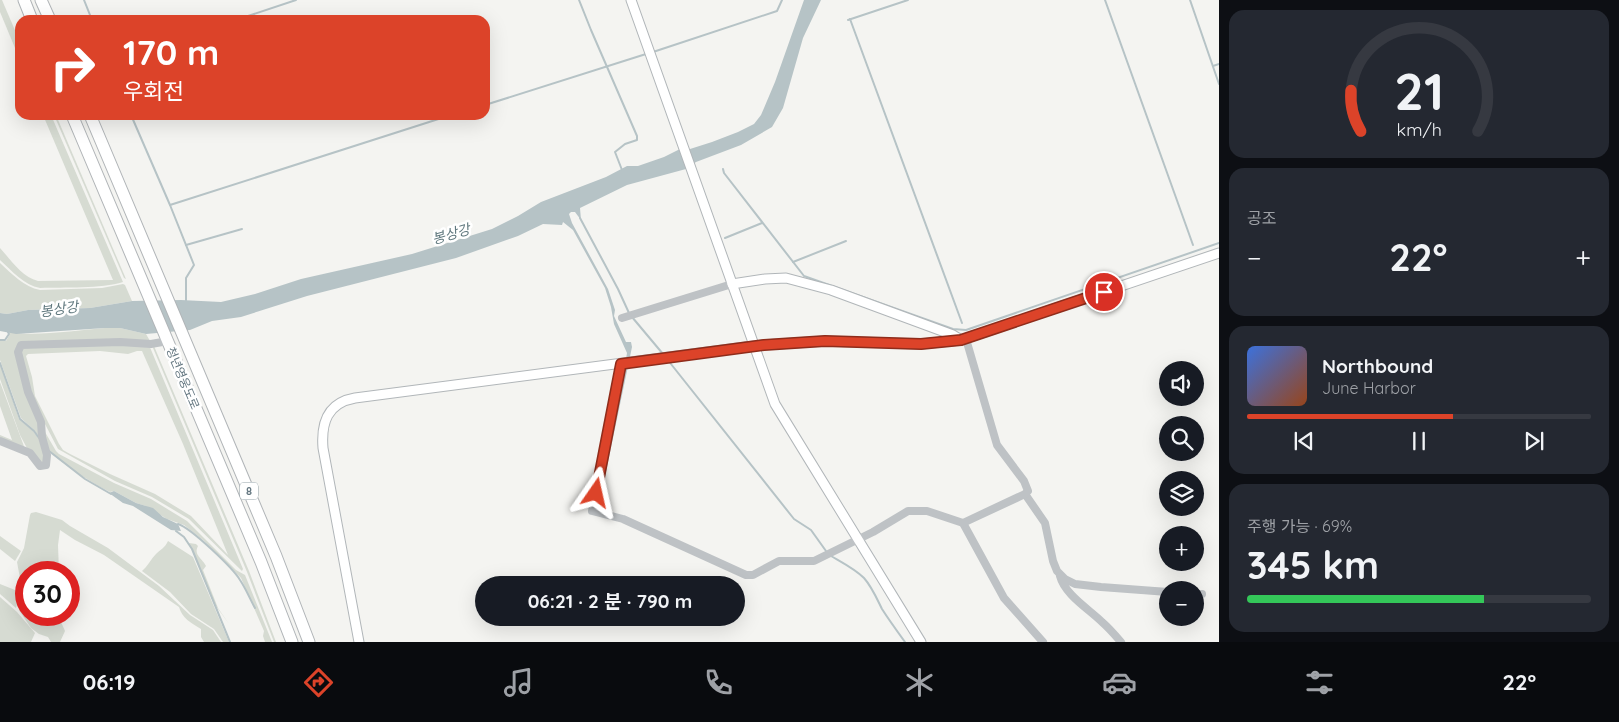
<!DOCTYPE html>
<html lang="ko">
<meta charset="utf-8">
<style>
body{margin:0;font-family:Quicksand,"Noto Sans KR",sans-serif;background:#242831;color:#f1f3f6;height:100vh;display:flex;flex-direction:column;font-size:19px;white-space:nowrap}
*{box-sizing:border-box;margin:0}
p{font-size:16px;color:#9ea1a6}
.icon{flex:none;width:28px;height:28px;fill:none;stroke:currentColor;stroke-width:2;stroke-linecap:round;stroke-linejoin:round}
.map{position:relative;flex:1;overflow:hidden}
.drawer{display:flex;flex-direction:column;gap:10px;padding:10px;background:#0d0f14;width:400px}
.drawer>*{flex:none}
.banner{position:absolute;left:15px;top:15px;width:475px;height:105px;border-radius:15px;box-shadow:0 5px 20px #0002;background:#dc4329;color:#fff;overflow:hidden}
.tools{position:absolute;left:1159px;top:361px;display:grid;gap:10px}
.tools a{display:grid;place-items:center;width:45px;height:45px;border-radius:50%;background:#171b24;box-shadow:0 5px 20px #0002;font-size:25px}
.speed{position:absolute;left:15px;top:561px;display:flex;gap:10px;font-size:25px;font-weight:700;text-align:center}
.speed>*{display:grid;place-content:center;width:65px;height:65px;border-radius:50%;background:#171b24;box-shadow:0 5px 20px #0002;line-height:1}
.speed .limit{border:8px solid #d22;background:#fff;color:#111}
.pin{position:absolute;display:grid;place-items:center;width:42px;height:42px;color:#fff;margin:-21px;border:2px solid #fff;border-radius:50%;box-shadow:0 1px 5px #0007}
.me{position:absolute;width:55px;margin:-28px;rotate:11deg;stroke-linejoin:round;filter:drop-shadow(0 0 4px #0008)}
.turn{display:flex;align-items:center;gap:18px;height:105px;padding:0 25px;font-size:22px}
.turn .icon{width:65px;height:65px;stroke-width:2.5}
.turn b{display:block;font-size:35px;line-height:42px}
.big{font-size:38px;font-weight:700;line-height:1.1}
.drawer .widget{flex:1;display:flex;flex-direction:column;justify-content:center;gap:8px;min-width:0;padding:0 18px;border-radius:15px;background:#242831}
.drawer .dial{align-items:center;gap:0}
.dial svg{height:130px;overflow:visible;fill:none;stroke:#363941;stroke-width:7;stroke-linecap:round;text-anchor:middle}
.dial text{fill:#f1f3f6;stroke:none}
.song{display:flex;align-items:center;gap:15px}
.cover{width:60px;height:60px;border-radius:8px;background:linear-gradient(135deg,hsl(220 70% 55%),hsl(20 70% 35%))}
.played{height:5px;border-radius:2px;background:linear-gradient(90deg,#dc4329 60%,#363941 60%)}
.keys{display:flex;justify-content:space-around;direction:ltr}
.heat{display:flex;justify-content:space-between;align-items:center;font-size:28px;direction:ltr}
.charge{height:8px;border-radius:4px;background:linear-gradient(90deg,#34c759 69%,#363941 0)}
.trip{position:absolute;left:475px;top:576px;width:270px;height:50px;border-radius:25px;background:#171b24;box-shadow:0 5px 20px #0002;font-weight:700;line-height:50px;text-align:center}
.tab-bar{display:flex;height:80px;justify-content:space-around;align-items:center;background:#090b0e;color:#9ea1a6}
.tab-bar .icon{width:35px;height:35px}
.tab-bar .selected{color:#dc4329}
.tab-bar b{font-size:22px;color:#f1f3f6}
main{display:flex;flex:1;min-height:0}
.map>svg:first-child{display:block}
.green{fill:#d6dbd2;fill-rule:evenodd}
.water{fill:#b6c3c6}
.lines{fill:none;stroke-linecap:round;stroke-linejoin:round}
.stream{stroke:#b6c3c6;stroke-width:2}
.major-casing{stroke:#b1b6b9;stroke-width:11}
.highway-casing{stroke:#b1b5b8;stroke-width:13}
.minor{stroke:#bec2c5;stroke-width:8}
.major{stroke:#fff;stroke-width:9}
.highway{stroke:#fff;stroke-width:11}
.major-bridge-casing{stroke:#b1b6b9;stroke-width:11;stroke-linecap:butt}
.major-bridge{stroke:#fff;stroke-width:9}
.route-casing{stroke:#8f2c1b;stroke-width:12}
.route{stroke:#dc4329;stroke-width:9}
.labels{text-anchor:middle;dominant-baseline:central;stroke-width:5;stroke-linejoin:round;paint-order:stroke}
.shield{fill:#fff;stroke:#92a0a7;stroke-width:1}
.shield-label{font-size:11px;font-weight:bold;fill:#647781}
.street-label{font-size:12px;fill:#647781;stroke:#fff}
.water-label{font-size:14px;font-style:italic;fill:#60787e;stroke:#fff}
</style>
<main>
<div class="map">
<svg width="1219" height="642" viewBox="0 0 1219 642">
<rect width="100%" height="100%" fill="#f4f4f1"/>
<g class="green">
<polygon points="0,0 2,0 20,42 20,60 0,12"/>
<path d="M43,115H51L123,282C101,289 64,287 40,288C24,285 12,271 0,260V248C11,260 22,277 38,281L113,280Z"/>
<polygon points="54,115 56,115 126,279 124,278"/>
<path d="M0,263C12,274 24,287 40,290L102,288L123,284L125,285L132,301L90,308L28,310L7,314L0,313Z"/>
<path d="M105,328H120L146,334L150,341L19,346L39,421L40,438L34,430L21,418L0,360V341H6L10,334L9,332C35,337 78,330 105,328Z"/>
<path d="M149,345L243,569L242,571L189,519L152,497L115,481L58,449L32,399L19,350L21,346ZM100,351L128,354L137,351H142L183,444L228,555L191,516L155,494L110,474L70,454L63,450L59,444L35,396L32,377L26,356L28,354Z"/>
<polygon points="154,346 249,571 276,642 274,642 247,572 153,348"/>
<polygon points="0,364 19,419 33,431 42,443 45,451 43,464 28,450 20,435 0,379"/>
<polygon points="0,382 25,449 0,441 0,435 12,440 0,406"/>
<path d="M45,432L56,451L59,454L114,483L151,499L187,521L236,570L245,575L272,642H265L263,636L264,631L241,578L203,540L184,525L167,519L146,506L136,503L114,491L110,492C97,486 49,457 45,444C44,441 45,436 45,432Z"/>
<path d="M36,512L62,520L70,526L108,548L159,586L190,615L213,630L221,642H204L201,637V629C191,623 182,618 179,607L104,555L75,540L60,530L58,545L59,572H26V615H61V622L65,631L60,642H51L48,637L39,634L31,628L19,610L22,589L17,562L24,548L30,515L31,513Z"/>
<polygon points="0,536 21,551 15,561 0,549"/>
<path d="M168,541L193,557L229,642H223L214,629L191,614L170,592L142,571C148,566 151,559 156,554C161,549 165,548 168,541Z"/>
<path d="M189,543L196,544L198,546C193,555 203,559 206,566L203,570L218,608L229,624L213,602Z"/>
<polygon points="0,584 20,592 16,608 0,594"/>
<polygon points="0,597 17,612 35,633 31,642 0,642"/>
</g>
<g class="water">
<polygon points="804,0 821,0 803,38 783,108 772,127 741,145 696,162 686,169 627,185 580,208 581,220 575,212 571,212 569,214 572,223 608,289 615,310 614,316 626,342 631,342 632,347 598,510 595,510 624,372 627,353 614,324 611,307 605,288 573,230 563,222 562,225 543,224 518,236 456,258 307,296 241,317 212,321 190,330 146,334 120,328 105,328 16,334 0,331 0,313 7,314 28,310 90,308 132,301 181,300 221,302 255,294 301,279 412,254 492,229 518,216 541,202 606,177 627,166 638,166 664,157 680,149 690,149 712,142 738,132 754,124 761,115 775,82"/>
<polygon points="114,491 136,503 153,508 163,517 178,524 181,531 171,530 133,506 123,503 109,493"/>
</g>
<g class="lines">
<g class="stream">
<polyline points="84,0 92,20"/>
<polyline points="579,0 591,30 637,136 637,140 625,144 615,152 622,170"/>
<polyline points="1105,0 1193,245"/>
<polyline points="1190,0 1219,84"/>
<polyline points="850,19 962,323"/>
<polyline points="236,20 296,0"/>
<polyline points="848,20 908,0"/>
<polyline points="653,52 777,11 782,0"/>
<polyline points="1213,66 1219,64"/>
<polyline points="485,105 646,54"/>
<polyline points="131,115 170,205 194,265 186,278 186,302"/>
<polyline points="723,169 724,173 804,276 953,329 966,330 1219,243"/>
<polyline points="170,205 451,115"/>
<polyline points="580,218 618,289 629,313"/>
<polyline points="725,238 762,223"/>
<polyline points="186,245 242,229"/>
<polyline points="793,262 846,241"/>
<polyline points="632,317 663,354"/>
<polyline points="0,340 5,340 9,334 8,332"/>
<polyline points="667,359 794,519 811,530 826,551"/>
<polyline points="0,363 20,419 34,431 39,438"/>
<polyline points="49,451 85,479 111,494"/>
<path d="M178,524C191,528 233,568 240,580C246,589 250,599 255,608"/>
<polyline points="176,531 184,537 192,549 230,642"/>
<path d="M831,556C843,563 855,569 864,578C872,587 877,599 882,609C889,620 897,631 905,642"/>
</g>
<defs>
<g id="major">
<polyline points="631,0 775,404 921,642"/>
<polyline points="732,284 765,279 786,278 831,290 953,335 961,340"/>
<polyline points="763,345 825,341 921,344 961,340 1219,253"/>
<path d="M359,642L323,448C321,423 327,403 355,398L745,347"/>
</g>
<g id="highway">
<polyline points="24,0 32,20"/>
<polyline points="41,0 50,20"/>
<polyline points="72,115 261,562 292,642"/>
<polyline points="90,115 276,556 309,642"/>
</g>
</defs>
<use href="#major" class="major-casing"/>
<use href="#highway" class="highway-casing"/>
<g class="minor">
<polyline points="622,318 732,284"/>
<polyline points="621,364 592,511 623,519 746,575 753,575 779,561 814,561 873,532 908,511 927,511 963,523 1004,598 1043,642"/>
<polyline points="0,441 30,453 40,466 46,465 47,455 42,437 41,422 28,392 18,352 21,345 120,342 151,344 168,341"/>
<polyline points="1025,494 1045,523 1053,561 1057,571 1065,579 1075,584 1101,587 1168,592"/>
<polyline points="963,523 1025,494 1028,491 1024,481 997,445 966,339"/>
<path d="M1060,576C1065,595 1089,609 1102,622C1109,628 1115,635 1121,642"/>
<polyline points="1195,594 1202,594"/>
</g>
<use href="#major" class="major"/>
<use href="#highway" class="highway"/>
<defs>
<polyline id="major-bridge" points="745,347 763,345"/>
</defs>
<use href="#major-bridge" class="major-bridge-casing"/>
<use href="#major-bridge" class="major-bridge"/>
</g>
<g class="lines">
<defs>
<polyline id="route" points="596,493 621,364 764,345 825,341 921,344 961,340 1104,292"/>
</defs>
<use href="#route" class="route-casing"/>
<use href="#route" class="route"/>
</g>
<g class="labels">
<rect class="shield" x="240" y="482.5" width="18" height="17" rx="4"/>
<g class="shield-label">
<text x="249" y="491">8</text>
</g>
<g class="street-label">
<text transform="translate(183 378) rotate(67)">청년영웅도로</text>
</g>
<g class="water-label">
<text transform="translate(451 234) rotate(-16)">봉상강</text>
<text transform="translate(59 309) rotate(-8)">봉상강</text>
</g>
</g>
</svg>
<div class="tools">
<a><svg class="icon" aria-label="sound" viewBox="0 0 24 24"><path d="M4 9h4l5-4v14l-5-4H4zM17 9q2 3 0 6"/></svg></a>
<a><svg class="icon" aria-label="search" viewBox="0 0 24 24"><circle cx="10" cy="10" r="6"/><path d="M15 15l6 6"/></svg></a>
<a><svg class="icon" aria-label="layers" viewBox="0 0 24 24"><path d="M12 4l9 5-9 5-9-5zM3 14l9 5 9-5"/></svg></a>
<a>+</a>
<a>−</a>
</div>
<div class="speed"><div class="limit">30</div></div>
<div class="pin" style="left:1104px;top:292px;background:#d93025"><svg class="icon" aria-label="arrive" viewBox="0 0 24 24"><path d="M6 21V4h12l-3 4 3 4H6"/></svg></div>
<svg class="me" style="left:596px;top:493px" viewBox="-20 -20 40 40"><path d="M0-17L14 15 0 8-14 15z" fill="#dc4329" stroke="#fff" stroke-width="4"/></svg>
<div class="trip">06:21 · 2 분 · 790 m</div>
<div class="banner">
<div class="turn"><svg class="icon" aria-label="right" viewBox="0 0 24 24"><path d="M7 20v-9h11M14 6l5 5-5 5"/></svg><div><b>170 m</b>우회전</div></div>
</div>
</div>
<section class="drawer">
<div class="widget dial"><svg viewBox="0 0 100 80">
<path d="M14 69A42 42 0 1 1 86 69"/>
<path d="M14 69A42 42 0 0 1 8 44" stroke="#dc4329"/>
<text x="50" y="56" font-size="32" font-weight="700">21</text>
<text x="50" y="72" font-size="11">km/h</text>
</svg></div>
<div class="widget"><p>공조</p>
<div class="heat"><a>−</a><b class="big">22°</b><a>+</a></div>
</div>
<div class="widget">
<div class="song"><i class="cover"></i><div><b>Northbound</b><p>June Harbor</p></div></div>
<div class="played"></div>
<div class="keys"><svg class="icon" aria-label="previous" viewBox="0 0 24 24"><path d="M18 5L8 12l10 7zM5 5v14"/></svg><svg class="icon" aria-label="pause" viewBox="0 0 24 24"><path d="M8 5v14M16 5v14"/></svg><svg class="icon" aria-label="next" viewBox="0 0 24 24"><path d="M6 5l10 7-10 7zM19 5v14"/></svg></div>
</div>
<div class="widget"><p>주행 가능 · 69%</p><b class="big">345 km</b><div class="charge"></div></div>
</section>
</main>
<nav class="tab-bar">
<b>06:19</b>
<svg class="icon selected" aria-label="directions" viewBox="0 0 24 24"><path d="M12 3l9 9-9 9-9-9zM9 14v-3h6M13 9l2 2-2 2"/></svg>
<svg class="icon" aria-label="music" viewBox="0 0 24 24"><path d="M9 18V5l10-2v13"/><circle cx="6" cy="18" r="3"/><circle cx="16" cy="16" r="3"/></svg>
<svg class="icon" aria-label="phone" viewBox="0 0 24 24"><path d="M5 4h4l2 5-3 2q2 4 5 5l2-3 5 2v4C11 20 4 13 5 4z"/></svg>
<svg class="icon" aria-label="climate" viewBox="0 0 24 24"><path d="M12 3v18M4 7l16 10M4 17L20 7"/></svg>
<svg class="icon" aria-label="car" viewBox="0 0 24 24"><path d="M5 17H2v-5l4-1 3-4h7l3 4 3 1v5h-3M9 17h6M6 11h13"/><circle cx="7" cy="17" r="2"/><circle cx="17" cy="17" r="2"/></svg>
<svg class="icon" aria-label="filters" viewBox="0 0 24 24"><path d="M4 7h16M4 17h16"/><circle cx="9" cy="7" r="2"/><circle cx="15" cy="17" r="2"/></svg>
<b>22°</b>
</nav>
